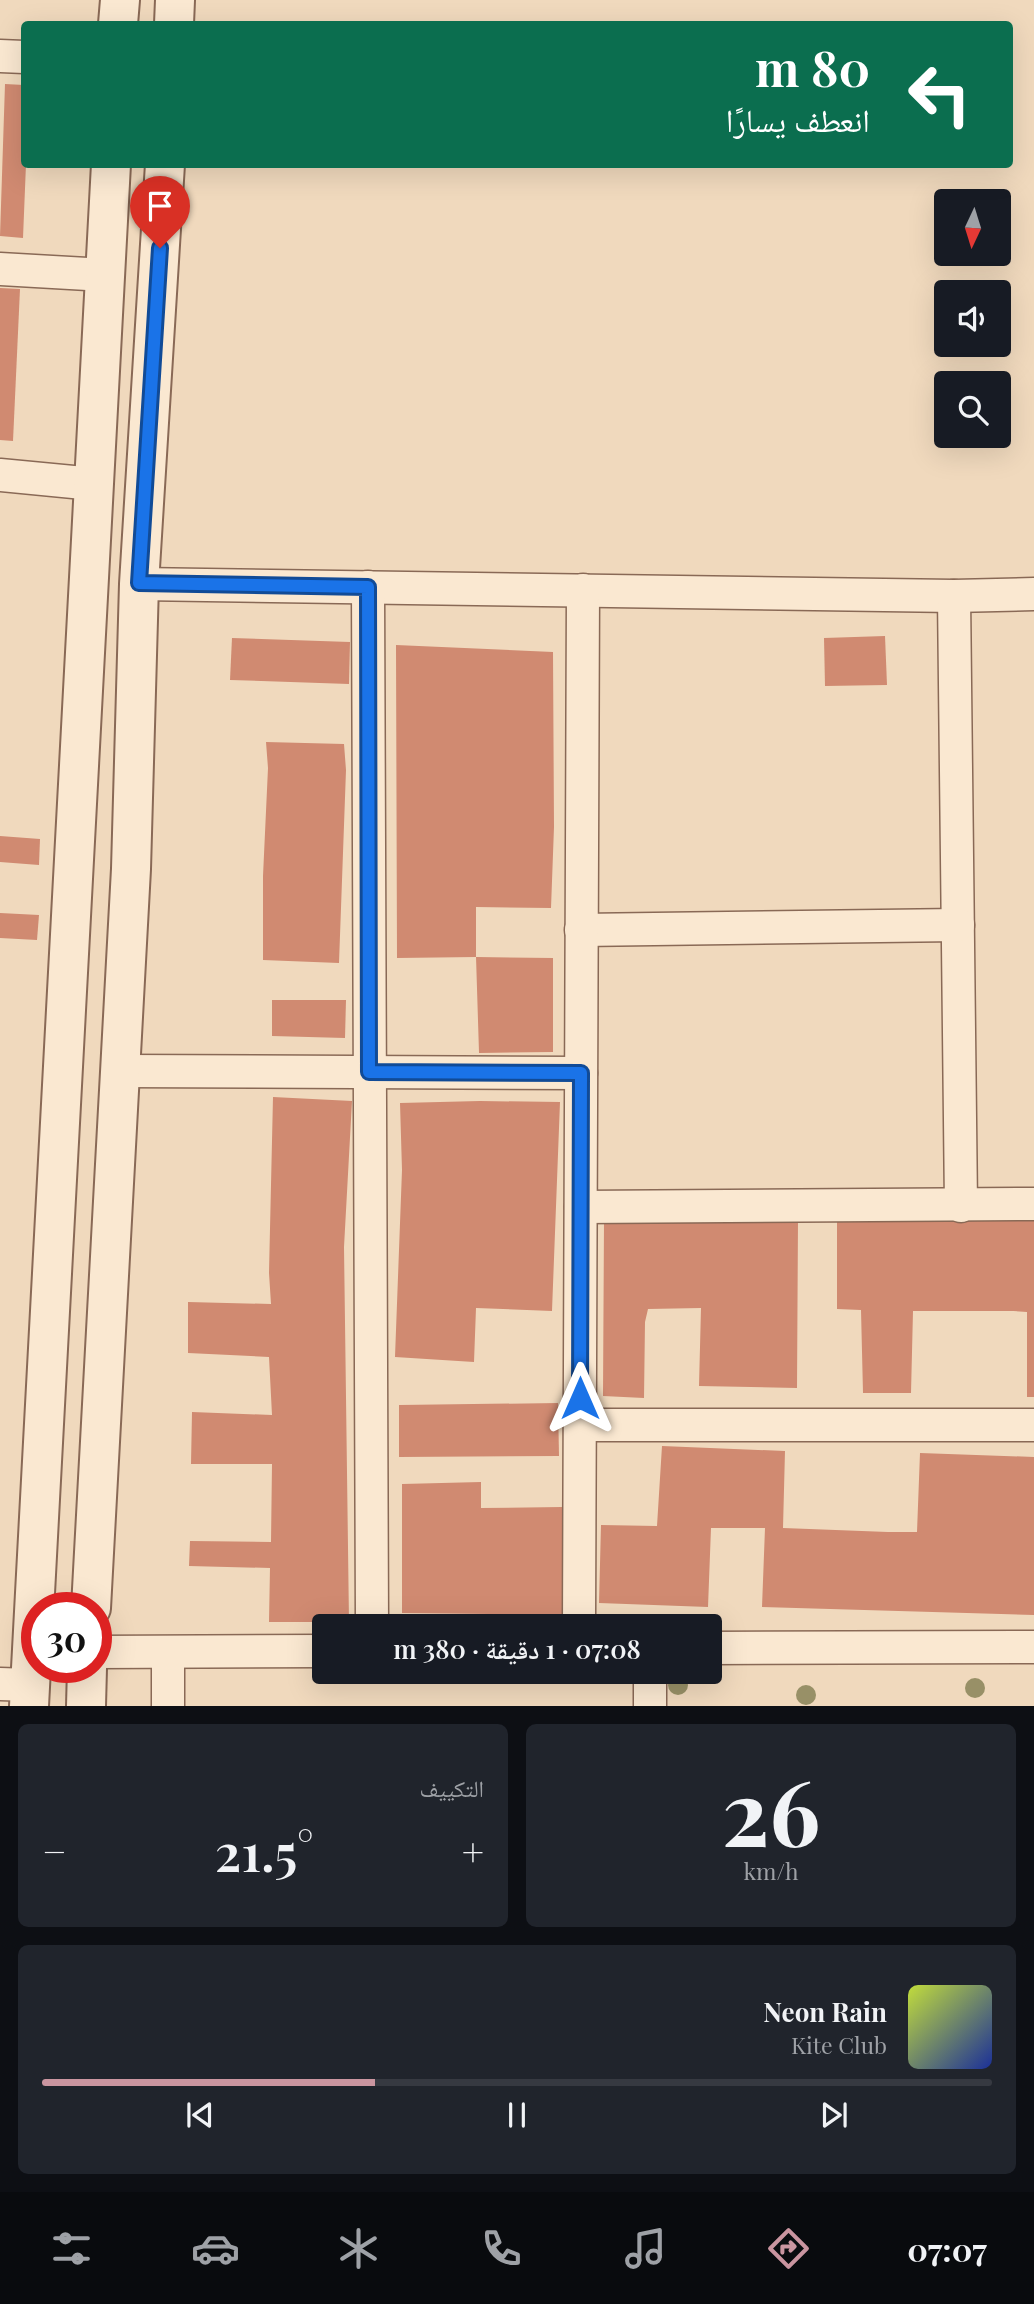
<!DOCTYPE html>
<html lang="ar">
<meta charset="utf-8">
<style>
body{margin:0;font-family:"Playfair Display","Noto Naskh Arabic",serif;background:#20242c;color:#f1f3f6;direction:rtl;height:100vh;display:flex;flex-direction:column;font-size:26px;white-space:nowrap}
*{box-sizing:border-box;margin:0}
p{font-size:23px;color:#9ea1a6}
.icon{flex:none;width:38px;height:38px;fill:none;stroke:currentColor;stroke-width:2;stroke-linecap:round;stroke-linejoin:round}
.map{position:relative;height:1706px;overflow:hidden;direction:ltr}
.panel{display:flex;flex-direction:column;gap:18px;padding:18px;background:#0d0f14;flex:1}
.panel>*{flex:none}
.top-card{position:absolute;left:21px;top:21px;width:992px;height:147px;border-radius:7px;box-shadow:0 7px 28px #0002;direction:rtl;background:#0b6e4f;color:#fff;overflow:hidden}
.needle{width:46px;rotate:184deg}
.tools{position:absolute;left:934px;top:189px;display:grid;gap:14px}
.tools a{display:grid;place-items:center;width:77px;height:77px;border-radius:7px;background:#171b24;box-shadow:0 7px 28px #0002;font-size:35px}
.speed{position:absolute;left:21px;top:1592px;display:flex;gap:14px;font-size:35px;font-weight:700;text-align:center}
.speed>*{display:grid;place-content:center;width:91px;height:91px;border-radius:50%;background:#171b24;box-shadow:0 7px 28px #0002;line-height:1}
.speed .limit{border:10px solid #d22;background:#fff;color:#111}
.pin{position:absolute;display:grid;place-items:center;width:60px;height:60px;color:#fff;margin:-72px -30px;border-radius:50% 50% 50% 0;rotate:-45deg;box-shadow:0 0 7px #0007}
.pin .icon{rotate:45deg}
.me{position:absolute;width:77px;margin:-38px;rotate:0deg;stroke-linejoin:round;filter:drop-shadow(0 0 5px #0008)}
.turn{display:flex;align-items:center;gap:24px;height:147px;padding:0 28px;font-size:32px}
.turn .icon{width:91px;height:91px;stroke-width:2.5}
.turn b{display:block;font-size:49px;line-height:60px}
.big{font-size:52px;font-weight:600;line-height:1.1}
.panel .widget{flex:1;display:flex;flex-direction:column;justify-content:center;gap:10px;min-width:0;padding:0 24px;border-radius:10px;background:#20242c}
.panel .dial{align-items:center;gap:0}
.dial b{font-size:91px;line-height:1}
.song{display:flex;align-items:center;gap:21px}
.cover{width:84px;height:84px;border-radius:10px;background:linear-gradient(135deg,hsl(70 70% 55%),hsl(230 70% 35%))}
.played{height:7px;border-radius:4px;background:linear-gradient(90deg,#ca95a0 35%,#363941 35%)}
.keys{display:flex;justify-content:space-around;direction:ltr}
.heat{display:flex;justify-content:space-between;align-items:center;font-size:38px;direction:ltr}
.panel .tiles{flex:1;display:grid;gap:18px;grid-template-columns:1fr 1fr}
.widget:last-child{grid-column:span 2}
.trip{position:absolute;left:312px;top:1614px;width:410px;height:70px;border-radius:7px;background:#171b24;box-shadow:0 7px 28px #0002;font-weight:600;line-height:70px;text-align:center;direction:rtl}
.tabs{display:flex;height:112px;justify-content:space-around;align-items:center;background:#090b0e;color:#9ea1a6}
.tabs .icon{width:49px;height:49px}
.tabs .current{color:#ca95a0}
.tabs b{font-size:32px;color:#f1f3f6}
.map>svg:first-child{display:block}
.building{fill:#d08a71}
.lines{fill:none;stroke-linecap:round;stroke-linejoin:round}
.minor-casing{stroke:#896956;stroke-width:35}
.tertiary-casing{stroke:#896956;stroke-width:42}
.minor{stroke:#fae8d1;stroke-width:32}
.tertiary{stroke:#fae8d1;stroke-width:38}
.tree{fill:#989067}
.route-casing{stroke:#114b97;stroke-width:18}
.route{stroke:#1a73e8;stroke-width:12}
</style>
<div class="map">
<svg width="1034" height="1706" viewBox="0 0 1034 1706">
<rect width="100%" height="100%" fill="#f0d9bd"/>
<g class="building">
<polygon points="5,84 24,85 24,164 26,164 23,238 0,236"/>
<polygon points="0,288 20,289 13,441 0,440"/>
<polygon points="885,636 887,685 825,686 824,638"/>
<polygon points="232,638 350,642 349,684 230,680"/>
<polygon points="396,645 553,652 554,827 551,908 476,907 476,957 397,958"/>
<polygon points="266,742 344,744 346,770 339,963 263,960 263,876 268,768"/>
<polygon points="0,836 40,839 39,865 0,862"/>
<polygon points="0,913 39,915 37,940 0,938"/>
<polygon points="476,957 553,958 553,1052 479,1053"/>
<polygon points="272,1000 346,1000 345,1038 272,1036"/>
<polygon points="273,1097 352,1101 344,1247 349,1622 269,1622 270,1568 189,1566 190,1541 271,1542 272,1464 191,1464 192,1412 272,1415 269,1357 188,1353 188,1302 271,1304 269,1273"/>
<polygon points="480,1101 560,1102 552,1311 476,1308 474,1362 395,1357 402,1170 400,1103"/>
<polygon points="675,1219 798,1220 797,1388 699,1386 701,1308 648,1309 645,1322 644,1398 603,1396 604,1222 647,1223"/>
<polygon points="837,1221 1034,1221 1034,1397 1027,1397 1027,1312 1013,1311 913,1311 911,1393 863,1393 861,1310 837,1309"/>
<polygon points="558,1403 559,1456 399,1457 399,1405"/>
<polygon points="662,1446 785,1451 783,1528 888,1532 917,1532 920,1453 1034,1457 1034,1615 762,1607 765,1528 711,1528 708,1607 599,1603 601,1525 657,1526"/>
<polygon points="481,1482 481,1508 562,1507 563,1615 402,1613 402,1484"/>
</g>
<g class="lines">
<defs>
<g id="minor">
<polyline points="0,56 24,57"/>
<polyline points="0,269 105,275"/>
<polyline points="0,475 94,484"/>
<polyline points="139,584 954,596 1034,594"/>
<polyline points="368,587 372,1626"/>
<polyline points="954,596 961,1206"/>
<polyline points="581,930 958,925"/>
<polyline points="121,1071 581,1073"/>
<polyline points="581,1207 1034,1204"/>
<polyline points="580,1425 1034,1425"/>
<polyline points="579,1626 583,590"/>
<polyline points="709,1648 1034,1647"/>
<polyline points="96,1652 324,1651"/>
<polyline points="650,1671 650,1706"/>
<polyline points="0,1684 30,1685"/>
<polyline points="168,1706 168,1653"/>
</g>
<g id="tertiary">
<polyline points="118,24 120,0"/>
<polyline points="174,24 175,0"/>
<polyline points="91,1608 131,869 139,584 165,164"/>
<polyline points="29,1706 111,164"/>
<polyline points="86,1706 87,1668"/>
</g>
</defs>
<use href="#minor" class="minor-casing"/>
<use href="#tertiary" class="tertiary-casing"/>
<use href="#minor" class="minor"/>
<use href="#tertiary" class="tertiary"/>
</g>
<g class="tree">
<circle cx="678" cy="1685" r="10"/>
<circle cx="975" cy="1688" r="10"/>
<circle cx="806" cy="1695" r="10"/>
</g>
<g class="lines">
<defs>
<polyline id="route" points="160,248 139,583 368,587 369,1072 581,1073 580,1398"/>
</defs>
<use href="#route" class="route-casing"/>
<use href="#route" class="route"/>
</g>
</svg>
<div class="tools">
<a><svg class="needle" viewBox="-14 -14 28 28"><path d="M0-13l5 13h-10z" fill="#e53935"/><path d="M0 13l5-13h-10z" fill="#9ea1a6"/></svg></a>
<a><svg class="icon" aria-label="sound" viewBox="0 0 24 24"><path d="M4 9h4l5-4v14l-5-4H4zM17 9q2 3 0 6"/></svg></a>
<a><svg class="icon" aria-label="search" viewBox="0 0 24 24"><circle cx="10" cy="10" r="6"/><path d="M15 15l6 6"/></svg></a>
</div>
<div class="speed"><div class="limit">30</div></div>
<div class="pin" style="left:160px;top:248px;background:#d93025"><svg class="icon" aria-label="arrive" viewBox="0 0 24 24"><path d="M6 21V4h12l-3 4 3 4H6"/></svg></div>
<svg class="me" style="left:580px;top:1398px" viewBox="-20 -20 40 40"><path d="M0-17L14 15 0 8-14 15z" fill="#1a73e8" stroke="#fff" stroke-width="4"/></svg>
<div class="trip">07:08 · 1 دقيقة · 380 m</div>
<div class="top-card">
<div class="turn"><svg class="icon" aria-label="left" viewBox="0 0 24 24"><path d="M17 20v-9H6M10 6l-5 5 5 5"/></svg><div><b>80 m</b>انعطف يسارًا</div></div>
</div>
</div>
<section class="panel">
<div class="tiles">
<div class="widget dial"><b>26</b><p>km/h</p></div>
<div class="widget"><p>التكييف</p>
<div class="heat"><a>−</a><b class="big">21.5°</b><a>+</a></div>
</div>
<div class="widget">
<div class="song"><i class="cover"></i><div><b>Neon Rain</b><p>Kite Club</p></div></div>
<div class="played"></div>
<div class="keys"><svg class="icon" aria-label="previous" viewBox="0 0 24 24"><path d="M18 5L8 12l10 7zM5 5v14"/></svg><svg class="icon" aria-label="pause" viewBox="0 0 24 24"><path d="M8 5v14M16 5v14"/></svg><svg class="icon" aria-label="next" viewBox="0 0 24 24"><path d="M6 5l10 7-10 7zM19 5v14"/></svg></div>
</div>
</div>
</section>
<nav class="tabs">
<b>07:07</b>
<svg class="icon current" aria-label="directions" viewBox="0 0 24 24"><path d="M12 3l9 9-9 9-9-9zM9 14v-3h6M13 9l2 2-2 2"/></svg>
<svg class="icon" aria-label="music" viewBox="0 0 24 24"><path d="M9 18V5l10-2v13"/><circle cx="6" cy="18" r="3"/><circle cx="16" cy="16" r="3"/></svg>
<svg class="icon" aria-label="phone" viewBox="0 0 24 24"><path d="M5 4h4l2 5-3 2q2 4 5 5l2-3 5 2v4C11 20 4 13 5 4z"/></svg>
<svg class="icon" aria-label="climate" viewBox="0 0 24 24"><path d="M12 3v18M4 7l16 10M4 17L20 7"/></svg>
<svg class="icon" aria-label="car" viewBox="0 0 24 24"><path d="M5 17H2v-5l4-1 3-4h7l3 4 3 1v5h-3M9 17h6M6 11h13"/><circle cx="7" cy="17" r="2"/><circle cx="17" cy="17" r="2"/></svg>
<svg class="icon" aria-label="filters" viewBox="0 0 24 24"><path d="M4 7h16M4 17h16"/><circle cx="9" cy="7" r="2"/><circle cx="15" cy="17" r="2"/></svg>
</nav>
